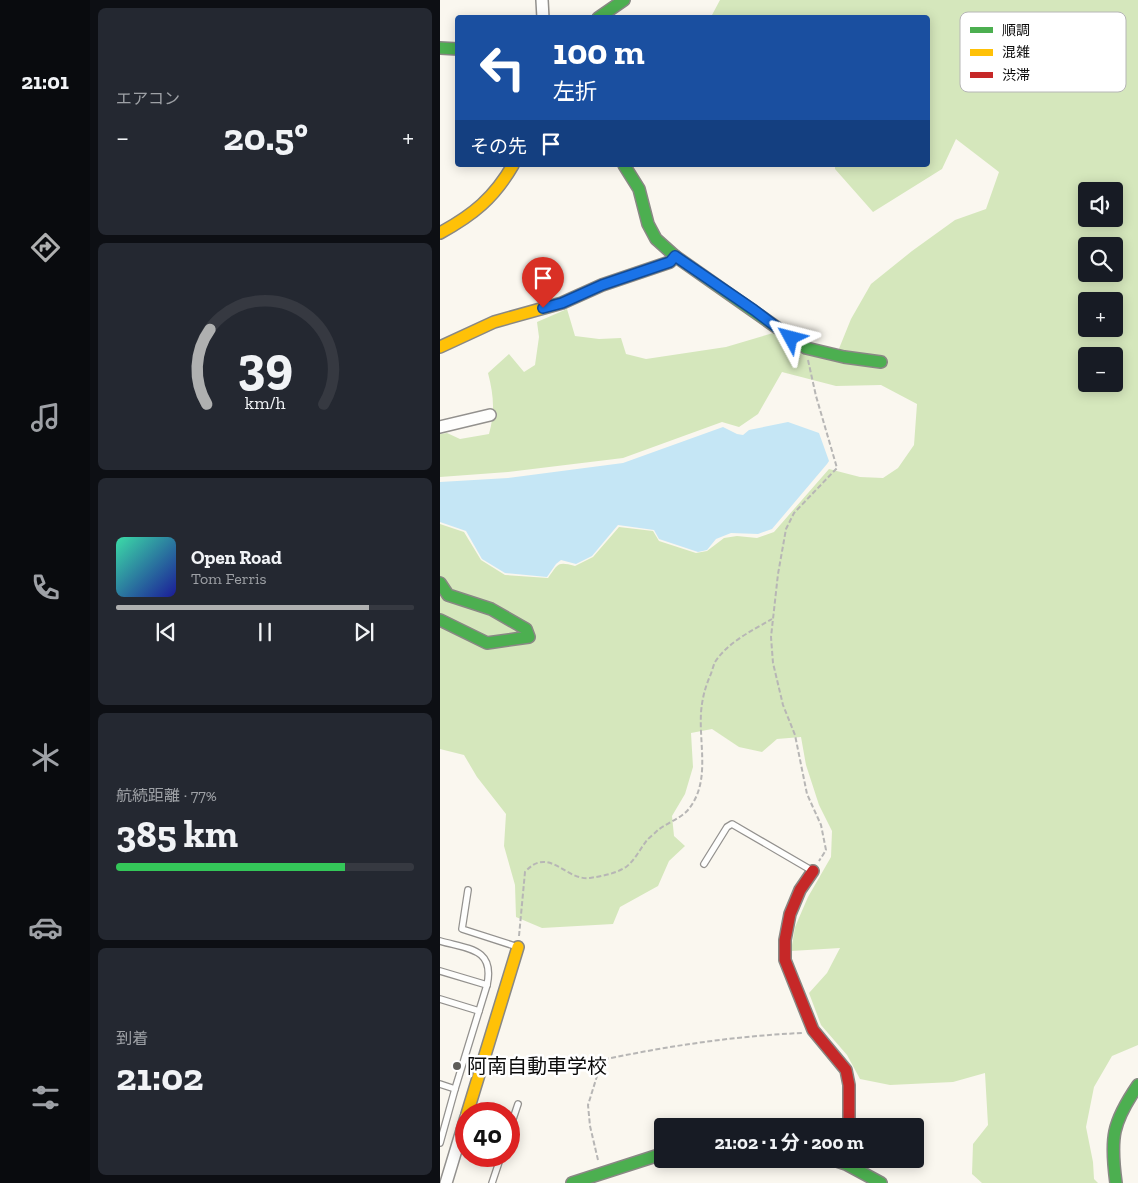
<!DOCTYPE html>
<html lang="ja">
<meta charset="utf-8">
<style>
body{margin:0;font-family:"Zilla Slab","Noto Sans JP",serif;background:#242831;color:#f1f3f6;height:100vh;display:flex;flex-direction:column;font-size:19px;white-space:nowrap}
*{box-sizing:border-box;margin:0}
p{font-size:16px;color:#9ea1a6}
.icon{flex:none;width:28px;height:28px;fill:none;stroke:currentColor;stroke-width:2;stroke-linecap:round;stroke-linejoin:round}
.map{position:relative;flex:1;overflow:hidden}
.drawer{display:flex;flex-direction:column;gap:8px;padding:8px;background:#0d0f14;width:350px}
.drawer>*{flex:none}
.top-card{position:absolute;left:15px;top:15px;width:475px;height:152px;border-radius:5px;box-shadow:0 2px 12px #0003;background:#1a4fa0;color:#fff;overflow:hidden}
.tools{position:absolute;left:638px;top:182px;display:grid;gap:10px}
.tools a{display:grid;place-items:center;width:45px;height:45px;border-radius:5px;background:#171b24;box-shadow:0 2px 12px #0003;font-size:25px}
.speed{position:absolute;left:15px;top:1102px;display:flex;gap:10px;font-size:25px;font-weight:700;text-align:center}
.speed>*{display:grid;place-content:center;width:65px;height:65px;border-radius:50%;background:#171b24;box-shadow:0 2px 12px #0003;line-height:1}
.speed .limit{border:8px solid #d22;background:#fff;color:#111}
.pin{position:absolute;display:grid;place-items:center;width:42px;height:42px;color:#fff;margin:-51px -21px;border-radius:50% 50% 50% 0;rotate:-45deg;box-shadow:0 0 5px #0007}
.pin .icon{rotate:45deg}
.me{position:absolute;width:55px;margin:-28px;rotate:308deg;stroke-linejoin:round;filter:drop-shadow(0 0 4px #0008)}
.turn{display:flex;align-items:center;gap:18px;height:105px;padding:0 15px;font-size:22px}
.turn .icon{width:65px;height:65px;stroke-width:2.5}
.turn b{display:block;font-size:35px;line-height:42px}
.then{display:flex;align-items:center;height:48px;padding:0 15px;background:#0003;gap:10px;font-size:19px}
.big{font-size:38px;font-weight:700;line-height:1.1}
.drawer .tile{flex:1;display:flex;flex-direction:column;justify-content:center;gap:8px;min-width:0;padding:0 18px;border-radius:8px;background:#242831}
.drawer .dial{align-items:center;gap:0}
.dial svg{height:130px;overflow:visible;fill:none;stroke:#363941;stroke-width:7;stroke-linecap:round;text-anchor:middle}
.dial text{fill:#f1f3f6;stroke:none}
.song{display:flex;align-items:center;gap:15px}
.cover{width:60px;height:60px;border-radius:8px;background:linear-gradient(135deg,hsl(160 70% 55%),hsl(240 70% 35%))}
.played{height:5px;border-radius:2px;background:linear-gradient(90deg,#afb0b0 85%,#363941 85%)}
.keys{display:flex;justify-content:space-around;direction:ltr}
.heat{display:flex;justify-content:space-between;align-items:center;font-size:28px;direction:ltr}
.charge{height:8px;border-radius:4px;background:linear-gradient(90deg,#34c759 77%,#363941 0)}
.trip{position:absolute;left:214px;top:1118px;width:270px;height:50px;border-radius:5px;background:#171b24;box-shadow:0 2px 12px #0003;font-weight:700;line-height:50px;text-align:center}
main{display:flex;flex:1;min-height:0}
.dock{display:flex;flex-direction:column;width:90px;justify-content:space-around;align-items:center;background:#090b0e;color:#9ea1a6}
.dock .icon{width:35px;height:35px}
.dock .active{color:#afb0b0}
.dock b{font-size:22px;color:#f1f3f6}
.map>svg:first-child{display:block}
.forest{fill:#d5e7bc;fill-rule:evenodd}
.water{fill:#c5e6f5}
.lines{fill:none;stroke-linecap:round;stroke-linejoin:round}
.lane-casing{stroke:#93918e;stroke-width:8}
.street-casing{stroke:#93918e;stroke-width:14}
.fast-casing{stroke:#898884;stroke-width:14}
.slow-casing{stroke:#898884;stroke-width:14}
.jam-casing{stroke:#898884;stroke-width:14}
.path{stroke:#b7b6b5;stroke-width:2;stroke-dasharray:5 2.5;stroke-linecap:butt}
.lane{stroke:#fefefd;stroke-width:5.5}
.street{stroke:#fefefd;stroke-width:11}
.fast{stroke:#4caf50;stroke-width:11}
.slow{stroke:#ffc107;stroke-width:11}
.jam{stroke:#c62828;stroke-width:11}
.route-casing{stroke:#114b97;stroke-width:12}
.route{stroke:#1a73e8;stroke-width:9}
.poi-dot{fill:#5f5e5b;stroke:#fff;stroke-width:2}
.labels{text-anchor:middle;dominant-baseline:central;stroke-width:5;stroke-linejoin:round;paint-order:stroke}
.poi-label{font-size:20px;fill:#0b0b0b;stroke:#fff;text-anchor:start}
.key{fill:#fff;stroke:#b6b6b6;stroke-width:1}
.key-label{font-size:14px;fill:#0b0b0b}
</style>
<main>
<nav class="dock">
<b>21:01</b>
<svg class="icon active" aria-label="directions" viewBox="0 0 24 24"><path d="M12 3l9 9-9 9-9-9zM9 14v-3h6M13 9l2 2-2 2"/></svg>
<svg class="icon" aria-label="music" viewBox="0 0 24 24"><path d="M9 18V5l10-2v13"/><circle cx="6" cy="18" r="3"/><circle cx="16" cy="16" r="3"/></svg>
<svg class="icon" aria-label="phone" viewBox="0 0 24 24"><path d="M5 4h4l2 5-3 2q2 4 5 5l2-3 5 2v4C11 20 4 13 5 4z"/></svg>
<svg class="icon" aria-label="climate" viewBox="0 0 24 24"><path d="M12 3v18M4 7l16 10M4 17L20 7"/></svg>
<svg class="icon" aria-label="car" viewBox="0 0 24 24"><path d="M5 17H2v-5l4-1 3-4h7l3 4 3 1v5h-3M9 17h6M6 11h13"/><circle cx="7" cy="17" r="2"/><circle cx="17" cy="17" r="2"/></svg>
<svg class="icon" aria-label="filters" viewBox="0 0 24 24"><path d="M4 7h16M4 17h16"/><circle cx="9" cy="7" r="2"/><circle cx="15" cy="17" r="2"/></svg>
</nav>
<section class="drawer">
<div class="tile"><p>エアコン</p>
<div class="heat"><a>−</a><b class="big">20.5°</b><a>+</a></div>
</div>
<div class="tile dial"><svg viewBox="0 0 100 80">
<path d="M14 69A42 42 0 1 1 86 69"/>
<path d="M14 69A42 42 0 0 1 16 23" stroke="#afb0b0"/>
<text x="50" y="56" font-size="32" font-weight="700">39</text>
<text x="50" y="72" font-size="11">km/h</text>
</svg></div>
<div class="tile">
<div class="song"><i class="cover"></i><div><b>Open Road</b><p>Tom Ferris</p></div></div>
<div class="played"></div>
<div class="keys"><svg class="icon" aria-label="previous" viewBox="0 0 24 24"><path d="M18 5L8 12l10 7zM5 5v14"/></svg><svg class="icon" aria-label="pause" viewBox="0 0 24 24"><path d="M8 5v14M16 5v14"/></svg><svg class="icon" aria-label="next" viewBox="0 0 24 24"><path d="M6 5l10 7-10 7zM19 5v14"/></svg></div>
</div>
<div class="tile"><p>航続距離 · 77%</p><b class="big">385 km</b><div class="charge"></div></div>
<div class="tile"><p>到着</p><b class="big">21:02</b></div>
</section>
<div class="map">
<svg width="698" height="1183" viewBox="0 0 698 1183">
<rect width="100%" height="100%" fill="#faf7ef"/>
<path class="forest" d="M280,0H698V1045L672,1056L654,1087L646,1127L653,1162L654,1179L658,1183H542L532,1174L533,1144L548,1125L545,1073L513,1082L450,1085L420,1079L407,1055L381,1025L369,993L387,973L400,948L351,951L355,927L368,897L391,857L392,831L379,805L366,765L361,737L337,739L322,752L299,747L272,729L251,733L253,767L245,794L232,816L234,836L245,846L229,861L218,886L180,907L173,924L102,928L76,917L75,885L64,846L66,814L37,777L24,755L0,749V524L24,532L41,560L65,575L108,578C118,564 117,561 135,566L153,557L179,527L213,531L219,541L256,553L267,551L284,538L297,536L317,538L334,532L389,469L420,477L443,478L458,468L474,445L477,404L441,385L396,386L342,372L318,414L299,427L282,422L183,458L68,472L0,477V434L7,433L20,439L49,434C55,412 54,396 48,373L69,354L84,372L95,365L99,337L97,322L127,309L135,336L159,339L181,338L186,354L206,359L286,347L333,333L358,352L394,361L411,319L431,284L472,251L515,220L546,209L559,172L516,139L502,169L433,212L395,169V165H488V18L278,17L272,15ZM646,191H674V219H646ZM646,246H674V274H646ZM646,301H674V329H646ZM646,356H674V384H646Z"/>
<polygon class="water" points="348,422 379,433 389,461 387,464 332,529 318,534 291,533 276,539 267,550 258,552 219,539 214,530 178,525 152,556 136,564 121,560 116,564 107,577 65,573 42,559 26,531 0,522 0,482 68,478 183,463 283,427 297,434 303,435 309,430"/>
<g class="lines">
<defs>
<g id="lane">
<polyline points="264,864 287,827 292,824 371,870"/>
<polyline points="28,890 22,929 78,947"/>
<path d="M0,941C28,949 55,948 47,985L15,1089"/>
<polyline points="0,971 47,985"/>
<polyline points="0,999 39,1011"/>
<polyline points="0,1084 15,1089 0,1143"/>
<polyline points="69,1131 78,1104"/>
<polyline points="52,1183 61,1156"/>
</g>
<g id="street">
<polyline points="102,0 103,18"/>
<polyline points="0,427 50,415"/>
<polyline points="6,1183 26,1117"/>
</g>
<g id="fast">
<polyline points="158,18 184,0"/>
<polyline points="0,48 18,49"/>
<polyline points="184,165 199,189 208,224 216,239 235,256 366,348 404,357 441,362"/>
<polyline points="0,583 8,595 51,609 86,629 89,637 47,643 0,620"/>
<polyline points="391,1159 406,1164 441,1183"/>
<polyline points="132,1183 222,1154"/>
<path d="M676,1183C670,1138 672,1123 698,1085"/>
</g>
<g id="slow">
<path d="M0,233C33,215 54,198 73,165"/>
<polyline points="0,347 54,322 122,303 162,285 230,262 235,256"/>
<polyline points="27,1114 78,947"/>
</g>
<polyline id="jam" points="373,871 360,890 350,914 345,940 345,960 373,1030 406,1070 409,1085 409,1126"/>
</defs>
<use href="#lane" class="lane-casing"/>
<use href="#street" class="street-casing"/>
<use href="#fast" class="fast-casing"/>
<use href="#slow" class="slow-casing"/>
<use href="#jam" class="jam-casing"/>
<g class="path">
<polyline points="368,360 376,396 397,468 354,513 346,529 338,574 331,637 333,663 343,705 355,735 367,794 381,825 386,850 379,861"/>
<path d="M79,936L85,872C109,845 125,881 150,878C162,876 175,874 186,867C195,860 200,849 207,840C210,837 215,833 218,830C227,823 239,819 247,811C271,784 259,746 261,713C262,699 265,688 270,676C272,672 273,666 275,662C288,642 313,630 332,619"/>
<path d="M158,1160L150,1126L148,1105L162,1060C227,1046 295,1036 362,1033"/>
</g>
<use href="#lane" class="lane"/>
<use href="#street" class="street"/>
<use href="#fast" class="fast"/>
<use href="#slow" class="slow"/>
<use href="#jam" class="jam"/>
</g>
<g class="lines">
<defs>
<polyline id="route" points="103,308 122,303 162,285 230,262 235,256 314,310 351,338"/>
</defs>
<use href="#route" class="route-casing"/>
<use href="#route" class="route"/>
</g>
<circle class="poi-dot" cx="17" cy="1066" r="5"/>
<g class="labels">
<g class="poi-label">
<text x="27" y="1066">阿南自動車学校</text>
</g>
</g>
<rect x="520" y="12" width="166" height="80" rx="8" class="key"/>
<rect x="530" y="27" width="23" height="6" fill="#4caf50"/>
<rect x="530" y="49" width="23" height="7" fill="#ffc107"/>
<rect x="530" y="72" width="23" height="6" fill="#c62828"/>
<g class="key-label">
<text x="562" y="35">順調</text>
<text x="562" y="57">混雑</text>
<text x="562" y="80">渋滞</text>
</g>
</svg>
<div class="tools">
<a><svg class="icon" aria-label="sound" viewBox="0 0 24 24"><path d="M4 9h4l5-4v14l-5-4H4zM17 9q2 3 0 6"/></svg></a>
<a><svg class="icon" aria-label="search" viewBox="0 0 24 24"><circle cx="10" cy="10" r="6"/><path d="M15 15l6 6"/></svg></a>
<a>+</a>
<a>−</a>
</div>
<div class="speed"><div class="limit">40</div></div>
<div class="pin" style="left:103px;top:308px;background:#d93025"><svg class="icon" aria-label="arrive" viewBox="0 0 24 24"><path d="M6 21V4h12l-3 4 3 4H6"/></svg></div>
<svg class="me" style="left:351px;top:338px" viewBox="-20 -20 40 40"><path d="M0-17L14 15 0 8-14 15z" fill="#1a73e8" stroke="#fff" stroke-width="4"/></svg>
<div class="trip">21:02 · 1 分 · 200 m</div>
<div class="top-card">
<div class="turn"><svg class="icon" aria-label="left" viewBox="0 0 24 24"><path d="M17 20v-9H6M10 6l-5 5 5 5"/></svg><div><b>100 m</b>左折</div></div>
<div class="then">その先<svg class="icon" aria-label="arrive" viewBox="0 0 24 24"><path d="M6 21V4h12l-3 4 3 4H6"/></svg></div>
</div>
</div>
</main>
